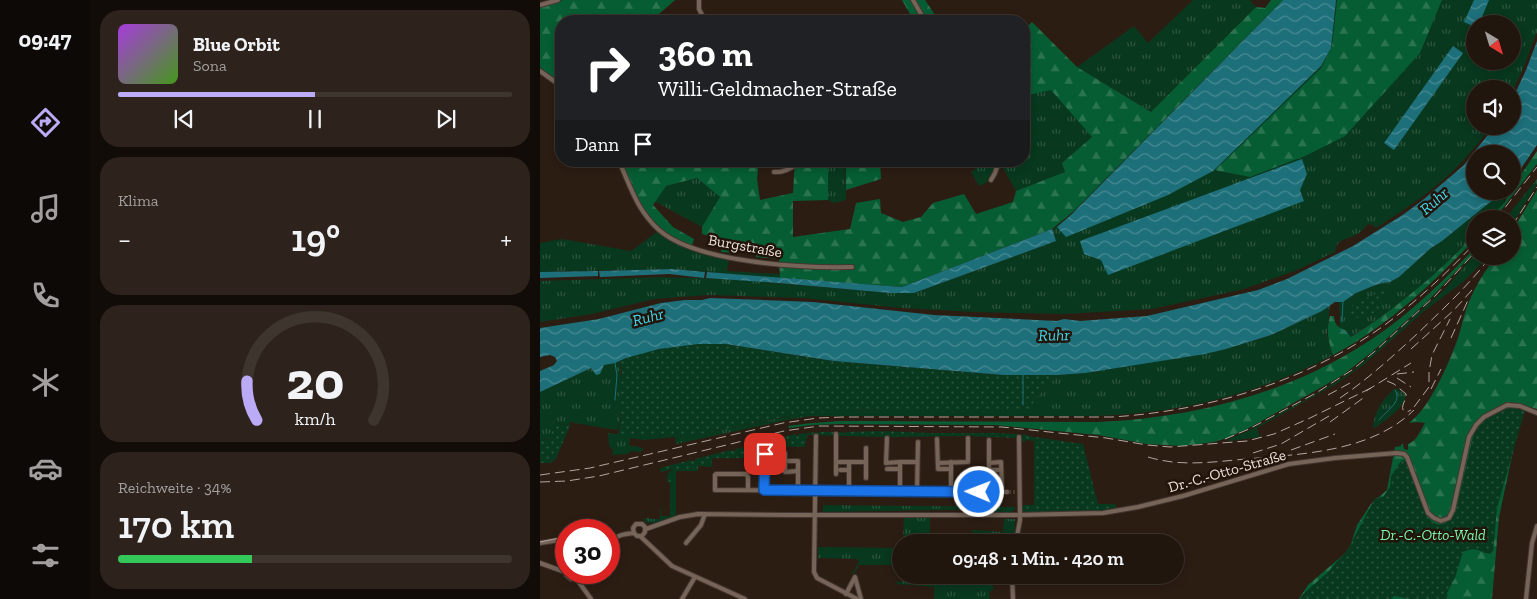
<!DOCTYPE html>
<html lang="de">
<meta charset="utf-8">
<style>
body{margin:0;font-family:"Zilla Slab",serif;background:#2d231c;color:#f1f3f6;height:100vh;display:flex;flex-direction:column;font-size:19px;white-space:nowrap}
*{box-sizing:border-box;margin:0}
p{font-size:16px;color:#a29f9e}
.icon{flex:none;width:28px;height:28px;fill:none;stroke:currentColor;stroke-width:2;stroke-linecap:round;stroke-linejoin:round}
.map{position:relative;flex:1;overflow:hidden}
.panel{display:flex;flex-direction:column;gap:10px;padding:10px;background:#120c08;width:450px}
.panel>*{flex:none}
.hud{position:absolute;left:15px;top:15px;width:475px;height:152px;border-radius:20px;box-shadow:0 2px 8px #0003,0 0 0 1px #3e352e;background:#202124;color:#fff;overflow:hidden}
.needle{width:32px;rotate:142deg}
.controls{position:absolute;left:926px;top:15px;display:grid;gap:10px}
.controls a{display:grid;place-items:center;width:55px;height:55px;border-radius:50%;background:#21160e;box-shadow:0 2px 8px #0003,0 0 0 1px #3e352e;font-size:25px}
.speed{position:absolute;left:15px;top:519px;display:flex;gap:10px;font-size:25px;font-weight:700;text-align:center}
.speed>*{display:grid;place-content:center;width:65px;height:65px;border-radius:50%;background:#21160e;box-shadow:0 2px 8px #0003,0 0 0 1px #3e352e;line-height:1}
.speed .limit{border:8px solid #d22;background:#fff;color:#111}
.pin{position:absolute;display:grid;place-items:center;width:42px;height:42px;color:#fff;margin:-21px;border-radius:10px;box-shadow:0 2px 8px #0006}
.me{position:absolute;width:55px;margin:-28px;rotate:271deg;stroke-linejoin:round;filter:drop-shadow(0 0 4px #0008)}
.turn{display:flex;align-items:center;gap:18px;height:105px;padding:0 20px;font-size:22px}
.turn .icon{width:65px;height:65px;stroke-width:2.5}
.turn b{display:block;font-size:35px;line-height:42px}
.then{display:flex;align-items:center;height:48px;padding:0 20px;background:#0003;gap:10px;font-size:19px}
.big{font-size:38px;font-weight:600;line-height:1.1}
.panel .tile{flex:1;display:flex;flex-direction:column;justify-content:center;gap:8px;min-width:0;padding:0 18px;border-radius:20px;background:#2d231c}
.panel .dial{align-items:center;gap:0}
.dial svg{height:130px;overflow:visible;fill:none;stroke:#3e352e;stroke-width:7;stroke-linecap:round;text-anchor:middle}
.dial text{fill:#f1f3f6;stroke:none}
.song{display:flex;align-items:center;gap:15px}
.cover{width:60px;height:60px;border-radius:8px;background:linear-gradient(135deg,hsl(280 70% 55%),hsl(100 70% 35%))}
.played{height:5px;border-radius:2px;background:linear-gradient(90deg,#bbaaf6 50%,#3e352e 50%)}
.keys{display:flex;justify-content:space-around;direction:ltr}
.heat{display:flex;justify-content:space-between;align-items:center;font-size:28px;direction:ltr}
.charge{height:8px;border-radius:4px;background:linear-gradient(90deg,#34c759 34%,#3e352e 0)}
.trip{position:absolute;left:352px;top:534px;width:292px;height:50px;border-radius:25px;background:#21160e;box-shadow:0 2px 8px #0003,0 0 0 1px #3e352e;font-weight:600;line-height:50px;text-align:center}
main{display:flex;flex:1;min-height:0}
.tabs{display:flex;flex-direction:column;width:90px;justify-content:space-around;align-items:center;background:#0d0906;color:#a29f9e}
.tabs .icon{width:35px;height:35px}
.tabs .current{color:#bbaaf6}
.tabs b{font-size:22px;color:#f1f3f6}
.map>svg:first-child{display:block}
.grass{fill:url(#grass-tufts);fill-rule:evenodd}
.forest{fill:url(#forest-firs)}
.park{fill:url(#park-dots)}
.water{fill:url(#water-waves)}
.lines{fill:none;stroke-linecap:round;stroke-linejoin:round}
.stream{stroke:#1d6f7a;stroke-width:1}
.minor-tunnel{stroke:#493b31;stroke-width:4;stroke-dasharray:4 2;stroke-linecap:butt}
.minor-casing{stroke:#443731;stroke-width:6}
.minor{stroke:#756457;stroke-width:4}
.tram{stroke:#b2a69e;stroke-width:1}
.rail{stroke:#b2a69e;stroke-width:1;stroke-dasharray:10 5;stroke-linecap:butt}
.route-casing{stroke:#114b97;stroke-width:12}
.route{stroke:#1a73e8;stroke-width:9}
.labels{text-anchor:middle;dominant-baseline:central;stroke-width:5;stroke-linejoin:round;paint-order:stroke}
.street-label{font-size:15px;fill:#ede3dc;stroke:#22140a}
.park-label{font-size:15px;font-style:italic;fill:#7af9ab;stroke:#22140a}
.water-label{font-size:16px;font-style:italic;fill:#41dbf0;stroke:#22140a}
</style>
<main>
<nav class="tabs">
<b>09:47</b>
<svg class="icon current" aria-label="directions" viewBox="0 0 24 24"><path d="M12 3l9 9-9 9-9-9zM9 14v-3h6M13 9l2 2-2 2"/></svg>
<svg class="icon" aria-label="music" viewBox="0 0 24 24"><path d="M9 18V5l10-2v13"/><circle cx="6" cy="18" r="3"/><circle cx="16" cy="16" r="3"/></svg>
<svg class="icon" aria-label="phone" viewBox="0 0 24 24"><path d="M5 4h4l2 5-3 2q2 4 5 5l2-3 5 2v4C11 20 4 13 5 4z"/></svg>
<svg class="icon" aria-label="climate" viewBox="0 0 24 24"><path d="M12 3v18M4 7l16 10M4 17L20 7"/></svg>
<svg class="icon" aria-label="car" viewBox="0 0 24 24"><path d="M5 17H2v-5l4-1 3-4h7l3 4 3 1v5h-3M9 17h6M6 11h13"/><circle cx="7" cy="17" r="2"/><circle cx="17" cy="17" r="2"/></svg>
<svg class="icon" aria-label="filters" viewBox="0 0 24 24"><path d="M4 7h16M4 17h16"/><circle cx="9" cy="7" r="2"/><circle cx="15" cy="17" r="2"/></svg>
</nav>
<section class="panel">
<div class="tile">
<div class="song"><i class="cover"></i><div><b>Blue Orbit</b><p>Sona</p></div></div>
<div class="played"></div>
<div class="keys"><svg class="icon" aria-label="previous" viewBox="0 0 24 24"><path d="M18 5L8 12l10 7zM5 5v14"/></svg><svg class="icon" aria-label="pause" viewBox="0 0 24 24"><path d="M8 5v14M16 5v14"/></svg><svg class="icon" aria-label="next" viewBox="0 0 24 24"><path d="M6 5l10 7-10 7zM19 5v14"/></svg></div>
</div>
<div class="tile"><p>Klima</p>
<div class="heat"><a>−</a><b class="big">19°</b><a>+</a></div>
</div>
<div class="tile dial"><svg viewBox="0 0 100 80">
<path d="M14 69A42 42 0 1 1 86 69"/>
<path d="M14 69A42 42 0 0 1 8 45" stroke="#bbaaf6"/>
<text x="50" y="56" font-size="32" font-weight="700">20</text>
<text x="50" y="72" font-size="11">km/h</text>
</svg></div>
<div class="tile"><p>Reichweite · 34%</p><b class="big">170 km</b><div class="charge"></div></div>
</section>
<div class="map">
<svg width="997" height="599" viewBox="0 0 997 599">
<defs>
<pattern id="grass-tufts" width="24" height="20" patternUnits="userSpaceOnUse" patternTransform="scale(1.25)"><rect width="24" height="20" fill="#08381e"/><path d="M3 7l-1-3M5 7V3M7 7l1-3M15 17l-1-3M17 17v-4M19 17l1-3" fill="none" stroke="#2c553e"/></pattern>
<pattern id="forest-firs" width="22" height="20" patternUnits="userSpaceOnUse" patternTransform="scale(1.25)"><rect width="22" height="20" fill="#065d33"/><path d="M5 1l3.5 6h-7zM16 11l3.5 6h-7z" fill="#2b7450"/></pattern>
<pattern id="park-dots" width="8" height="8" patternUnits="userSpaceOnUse" patternTransform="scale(1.25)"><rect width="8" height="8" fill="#08381e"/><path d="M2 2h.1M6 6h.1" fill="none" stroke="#2c553e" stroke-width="1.8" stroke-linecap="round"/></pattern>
<pattern id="water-waves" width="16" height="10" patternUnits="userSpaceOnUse" patternTransform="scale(1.25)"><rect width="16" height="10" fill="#1d6f7a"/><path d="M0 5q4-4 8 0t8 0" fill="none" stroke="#498a92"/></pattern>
</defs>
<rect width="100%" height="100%" fill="#2c1d13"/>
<g class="grass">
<polygon points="653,0 710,0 716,7 611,112 537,67 594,26 608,43"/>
<path d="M743,0H797L792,46L781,68L676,170L880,53L902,0H997V32L983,69L973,90L972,89H935V126H951C942,139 932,151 922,162C897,188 866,209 836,228L833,225L828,224C825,227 823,230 819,233C809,240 797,237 795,252L755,271L704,289L612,309L524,314L434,312L362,308L263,298L168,295L114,299L52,314L0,322V281L122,277L189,279L350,293H374L516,241L511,231L532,214ZM935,24H972V61H935ZM762,160L760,190L764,200L569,274L561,260L541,241Z"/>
<polygon points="511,89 552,137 522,163 525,172 476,191 459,161 484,161 484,96"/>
<polygon points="288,161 305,161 306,200 294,203 288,200"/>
<path d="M441,161H456C454,175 452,181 439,186L431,172L442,164Z"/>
<polygon points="157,178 180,197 162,227 114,201 126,186"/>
<polygon points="997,179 997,184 973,223 972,219 965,219"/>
<path d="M959,195L965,202L949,219H935V234C900,272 854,310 810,337L799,328L800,318L799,302H803L816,293L833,286L842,283L850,282L859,277L891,248L902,241Z"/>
<polygon points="118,231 133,240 189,259 187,271 239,274 240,278 133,269 0,272 0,243 22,239 91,251"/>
<polygon points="935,254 935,256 949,256 923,282 883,312 822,366 796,384 717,428 720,437 689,441 689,439 710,430 776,394 813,371 888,304 905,289"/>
<path d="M790,305L787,335L793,355C720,394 640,413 557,416H271L247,420L136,444L135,437L104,440L90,438L89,445L102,448L103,450L100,452L91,451L87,454L72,455L73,450L69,446L68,433C79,435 88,433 99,434C122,434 144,435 167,433L264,413L304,410L416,412L495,399L518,375L545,373L686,349L731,335L782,311Z"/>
<path d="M80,361C81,375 84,420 77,430L34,423L33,422H30V426L14,422L11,440L3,439L2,441H0V392L51,368L54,373L64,365Z"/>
<path d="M856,388L866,395C863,410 846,419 835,428L833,427C834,411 844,397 856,388Z"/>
<path d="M136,468V516L111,524L110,522L107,523L105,522L103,510H104V518H110V519H120V508H121V516H130V482H127C127,473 128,471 136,468Z"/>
<polygon points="283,505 474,507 476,509 471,512 455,513 455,509 283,512"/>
<polygon points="364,517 390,517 390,542 363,542"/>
<polygon points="464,519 475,519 474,542 428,542 432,537 432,530 463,532"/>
<polygon points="278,547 361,548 361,567 346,565 319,565 314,574 312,575 319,561 317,559 278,558"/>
<polygon points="367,575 466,575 466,577 453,579 453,590 449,592 450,599 394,599 394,587 357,584 356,582 367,581"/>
</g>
<g class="forest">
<polygon points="23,0 135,0 111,21 21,21 21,85 0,67 0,6"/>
<polygon points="362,0 385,0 399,21 374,21"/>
<polygon points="731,0 743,0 534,211 512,229 362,287 240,278 239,259 216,257 216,251 197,248 196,253 181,252 183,240 162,234 162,227 180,197 157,178 126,186 113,205 133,227 154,239 152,246 133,240 120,230 101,209 91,188 82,161 219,161 217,179 220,200 253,193 255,161 288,161 288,200 253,201 253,237 310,229 316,203 340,199 341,213 363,222 381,217 393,203 424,194 436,214 473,202 476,191 525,172 522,163 552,137 511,90 484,96 484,30 492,22 537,67 611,112 716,7 725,8"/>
<polygon points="797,0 902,0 880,53 805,136 765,156 710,177 675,170 781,68 792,46"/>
<polygon points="997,151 997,164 959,213 954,219 949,219 965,202 970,191 972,191 974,185"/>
<polygon points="306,161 340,161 341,179 306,190"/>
<path d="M997,190V409L971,402L955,418L976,437L959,517L952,599H759L768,585L809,550L817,525L831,504L847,490L855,447L861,446V444H863L864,449L868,450V444C877,441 880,431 885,423L878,422L869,423C890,408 909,363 918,338C922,326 924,313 929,302C936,285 945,270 957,256H972L973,229Z"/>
<path d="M935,234V239C892,284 848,326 793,355C788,341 786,330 790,316H794C795,325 797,327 805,330L811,337C854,310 900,272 935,234Z"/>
<path d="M935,248V251L929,258L886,303L833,351L803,375L709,428L687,438L674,442L643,446L607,444L558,435L455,425L299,424L272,425L249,428L248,426L272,423L302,421L558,422C659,418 762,390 845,330C878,306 907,277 935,248Z"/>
</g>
<g class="park">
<polygon points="843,291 846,292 845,294 841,303 841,311 809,320 813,304"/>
<path d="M158,344H186L294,361L464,375H518L495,399L490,411L398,412L304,410L248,416L167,433L144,435L98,434L78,435L81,415L80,384L82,372L80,361C99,351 135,346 158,344Z"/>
<path d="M967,407H975L985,410L957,508L953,553C940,556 940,544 923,552L915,578L907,593L908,599H870L854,596L851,599H760L762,595L787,573L808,549L835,498L843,497L850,487L851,476L861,461L864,460L866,462C872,473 876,484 880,496C882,502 884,509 887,515C895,531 911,525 916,510L934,432L944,420Z"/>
<polygon points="13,422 30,426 29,428 16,459 10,463 0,463 0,441 2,441 2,439 11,440"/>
<polygon points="342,431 344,433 344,431 388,433 459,433 460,434 462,434 462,433 488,435 488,436 543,444 558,504 575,504 577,508 558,511 481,513 481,505 494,505 494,441 487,440 484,442 476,438 429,436 347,437 268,435 266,439 265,447 227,446 226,451 209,451 209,458 179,458 172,459 172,467 158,466 158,471 136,471 136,468 121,472 120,468 151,460 152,461 155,461 155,459 191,450 192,451 196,450 196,449 232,440 233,441 236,440 236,439 255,434 256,436 259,434 278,432 279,433 280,432 301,432 301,433 304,433 305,432"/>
</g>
<g class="water">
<polygon points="743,0 796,0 791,48 781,66 673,171 628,195 526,237 517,227 532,214"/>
<polygon points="934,0 949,0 939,24 935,24 935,27 924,22"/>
<polygon points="997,41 997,145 973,180 972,154 935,154 935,191 962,191 959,195 902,241 891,248 859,277 850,282 842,283 833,286 816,293 803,302 795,302 782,311 731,335 686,349 665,354 545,373 518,375 464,375 294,361 186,344 158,344 119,349 86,358 75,363 64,365 60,374 56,375 51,368 0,392 0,371 14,365 17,361 15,357 10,355 0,357 0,328 59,319 121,303 145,300 162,300 170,298 273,302 394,315 517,321 524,319 540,321 607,316 718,290 747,279 813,246 864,214 884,199 923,166 955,126 972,126 973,98 986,70"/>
<polygon points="913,46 923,53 854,150 844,143"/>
<polygon points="762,159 767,174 760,190 764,201 568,275 561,260 544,254 540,241"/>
<polygon points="512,229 516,241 374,293 350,293 239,283 166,278 167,272 362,287"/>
<polygon points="133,269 165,272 164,278 129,274 60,277 59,271"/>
<polygon points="58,271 58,276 0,278 0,272"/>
</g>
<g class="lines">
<g class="stream">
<polyline points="802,322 803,301"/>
<polyline points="801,329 803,332 807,334"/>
<polyline points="75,400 77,375 75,363"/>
<polyline points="483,405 483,373"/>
<path d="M839,420C846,411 863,402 855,390"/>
</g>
<polyline class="minor-tunnel" points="467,492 475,492"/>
<defs>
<g id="minor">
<polyline points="159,0 159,9 165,21"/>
<polyline points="373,0 385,21"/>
<polyline points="0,5 18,0"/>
<polyline points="0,71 21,86"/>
<path d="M79,161C91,188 97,210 119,230C157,263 262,268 312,267"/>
<path d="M234,172C246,173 253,166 263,161"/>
<polyline points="451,180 455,173 459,161"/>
<polyline points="296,434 296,474"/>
<polyline points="276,436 274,572 277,578 317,599"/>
<polyline points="347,438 346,463 360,462 360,491"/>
<polyline points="397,439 398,469 411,469"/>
<polyline points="449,440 449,470 461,470"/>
<polyline points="326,448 326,478"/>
<polyline points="245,453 245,461 258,461 258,491"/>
<polyline points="245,461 245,472 258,471"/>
<polyline points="296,462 326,462"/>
<polyline points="360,462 377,462"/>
<polyline points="411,462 411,491"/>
<polyline points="398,463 428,462 428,438"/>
<polyline points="449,463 461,462 462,491"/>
<polyline points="347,469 360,469"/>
<polyline points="300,470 309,470"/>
<polyline points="208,490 208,477 206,474 176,474 175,475 175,490 467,492"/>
<polyline points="225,490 225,455"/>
<polyline points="309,491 309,462"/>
<polyline points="377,491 378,442"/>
<polyline points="106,529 140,517 158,514 249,515 477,515 563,513 598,507 643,496 749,464 795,458 857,453 864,454 867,457 888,513 894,518 901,521 909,518 913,510 929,437 936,425 944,417 967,405 980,406 997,413"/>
<polyline points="100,536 132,566 205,599"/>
<path d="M69,542C77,535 84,534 94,533L97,536H102L105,532V527L102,524H96L93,528L94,533"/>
<polyline points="476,542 480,520 479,437"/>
<polyline points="0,543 26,539"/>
<polyline points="146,543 161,525 165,514"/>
<polyline points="0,563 25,572"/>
<polyline points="26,569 26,575 31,579 36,578 40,572"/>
<polyline points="472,575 473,599"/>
<polyline points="36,578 51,599"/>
<polyline points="306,594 315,577 321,599"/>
<polyline points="142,599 155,577"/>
<polyline points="986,599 992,543 997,526"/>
</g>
</defs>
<use href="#minor" class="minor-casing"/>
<use href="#minor" class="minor"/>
<polyline class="tram" points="0,542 24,537"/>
<g class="rail">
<polyline points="956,219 997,167"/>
<polyline points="972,226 997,187"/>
<polyline points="911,338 929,298"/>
<polyline points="871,349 914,310 932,290"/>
<polyline points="857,374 874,372"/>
<polyline points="857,378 871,387"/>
<path d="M847,381L854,384L866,394C867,400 861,404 863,410L867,412L871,410"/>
<polyline points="891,389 901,369"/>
<polyline points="826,391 871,363"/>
<polyline points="788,395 810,383"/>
<path d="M800,398C828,379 852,357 877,334C903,309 929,285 951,256"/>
<polyline points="874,407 889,387 889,372 892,355 910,319"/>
<polyline points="790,422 826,396"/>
<polyline points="685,439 709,429 776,393 812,370 834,352 895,296 935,252"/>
<polyline points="751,450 795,434"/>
<polyline points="713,453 741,444 789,416"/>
<path d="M608,457C641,467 672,462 706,459C763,454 831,452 874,410"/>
<path d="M0,475L50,468L243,423L278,418L303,417H572C668,411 764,382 842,327C876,302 907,273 935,243"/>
<polyline points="0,482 27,481 59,476 244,431 279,426 462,427 566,438 607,445 630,447 707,441 734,434 770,418 831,388"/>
</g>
</g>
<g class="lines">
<defs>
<polyline id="route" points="225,454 224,490 439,492"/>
</defs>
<use href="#route" class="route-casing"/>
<use href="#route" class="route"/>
</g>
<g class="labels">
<g class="street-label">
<text transform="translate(205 246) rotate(10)">Burgstraße</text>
<text transform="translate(687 471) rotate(-16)">Dr.-C.-Otto-Straße</text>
</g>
<g class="park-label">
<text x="893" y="535">Dr.-C.-Otto-Wald</text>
</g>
<g class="water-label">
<text transform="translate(894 201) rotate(-41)">Ruhr</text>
<text transform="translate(108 317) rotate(-14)">Ruhr</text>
<text transform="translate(514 335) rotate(-1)">Ruhr</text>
</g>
</g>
</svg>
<div class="controls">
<a><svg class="needle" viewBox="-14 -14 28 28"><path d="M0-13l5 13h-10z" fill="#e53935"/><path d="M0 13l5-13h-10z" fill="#a29f9e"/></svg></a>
<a><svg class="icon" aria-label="sound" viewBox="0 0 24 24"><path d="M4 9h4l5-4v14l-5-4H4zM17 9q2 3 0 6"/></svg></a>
<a><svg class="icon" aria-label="search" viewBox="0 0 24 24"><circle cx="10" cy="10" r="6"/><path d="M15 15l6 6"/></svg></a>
<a><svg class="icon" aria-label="layers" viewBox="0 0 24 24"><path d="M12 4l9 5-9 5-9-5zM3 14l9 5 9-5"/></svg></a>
</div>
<div class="speed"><div class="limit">30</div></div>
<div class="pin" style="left:225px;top:454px;background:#d93025"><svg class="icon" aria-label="arrive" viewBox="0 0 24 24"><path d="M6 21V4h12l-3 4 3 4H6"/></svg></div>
<svg class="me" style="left:439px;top:492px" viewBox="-20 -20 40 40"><circle r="17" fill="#1a73e8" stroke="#fff" stroke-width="3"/><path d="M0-11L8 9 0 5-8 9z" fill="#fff"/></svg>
<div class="trip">09:48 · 1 Min. · 420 m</div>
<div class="hud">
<div class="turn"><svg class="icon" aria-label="right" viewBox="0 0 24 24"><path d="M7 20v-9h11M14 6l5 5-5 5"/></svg><div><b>360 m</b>Willi-Geldmacher-Straße</div></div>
<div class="then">Dann<svg class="icon" aria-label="arrive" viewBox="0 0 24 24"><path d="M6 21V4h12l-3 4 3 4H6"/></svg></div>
</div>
</div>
</main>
